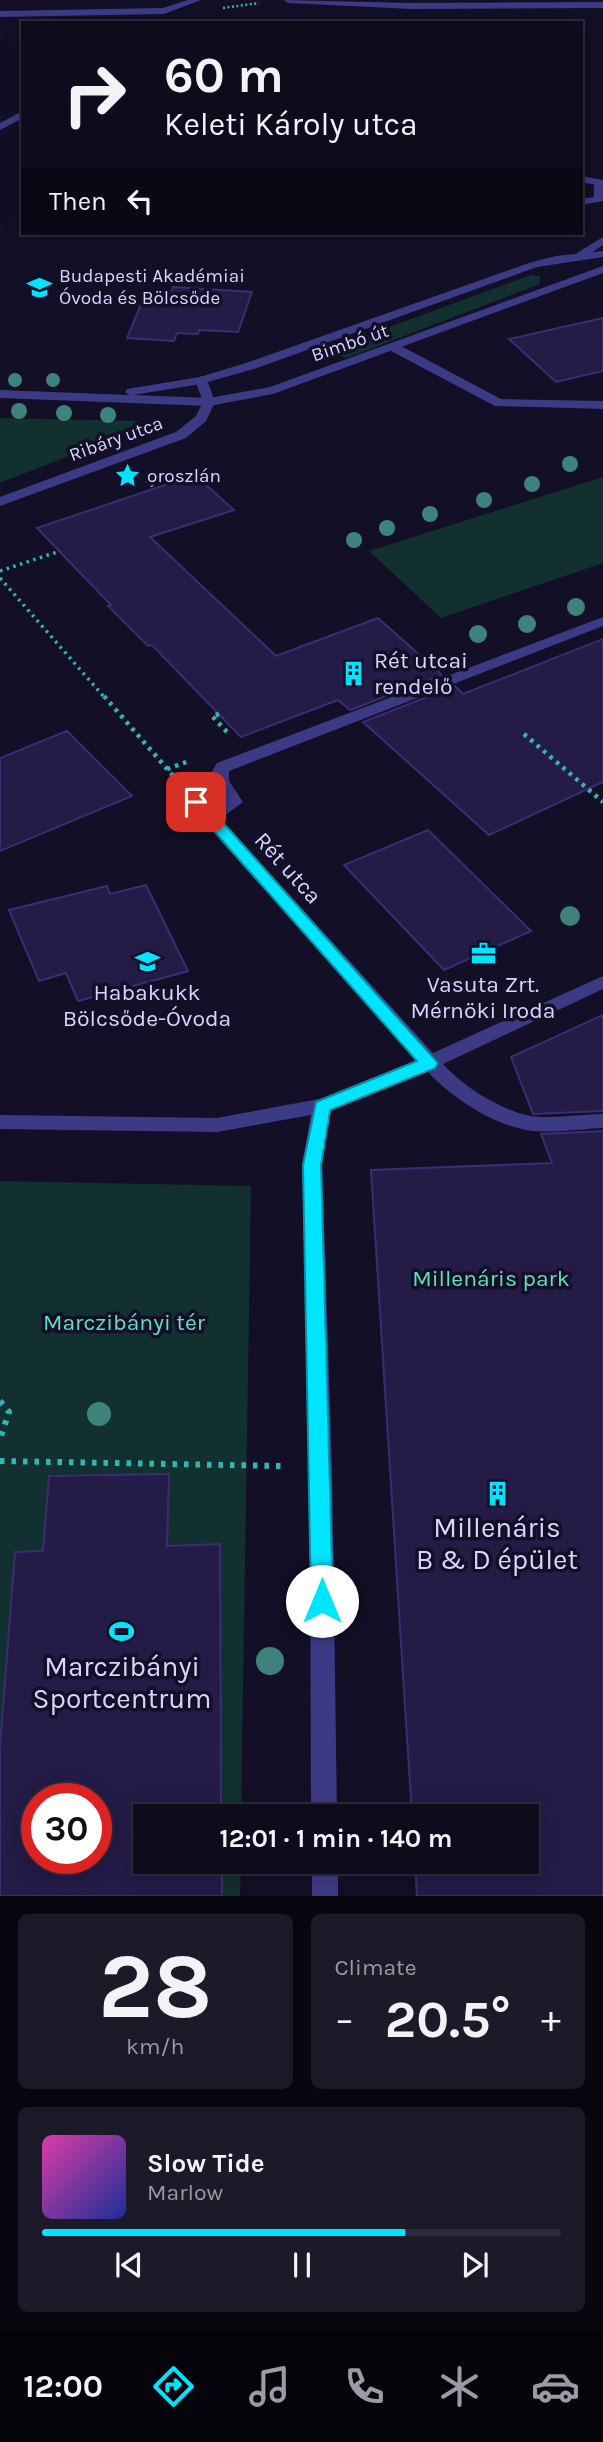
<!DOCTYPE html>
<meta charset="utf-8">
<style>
body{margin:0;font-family:Karla,sans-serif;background:#1c1929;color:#f1f3f6;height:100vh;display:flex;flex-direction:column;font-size:26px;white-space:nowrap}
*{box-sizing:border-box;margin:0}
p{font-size:23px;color:#9b9ba3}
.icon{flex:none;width:38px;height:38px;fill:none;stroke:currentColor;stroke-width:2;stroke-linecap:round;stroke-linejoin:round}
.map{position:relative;height:1896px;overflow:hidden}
.drawer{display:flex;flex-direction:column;gap:18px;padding:18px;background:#08060f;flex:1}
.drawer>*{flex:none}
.top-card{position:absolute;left:21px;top:21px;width:562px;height:214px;border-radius:0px;box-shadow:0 4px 18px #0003,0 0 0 2px #2e2b3b;background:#0e0b1c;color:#f1f3f6;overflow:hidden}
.speed{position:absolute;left:21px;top:1783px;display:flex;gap:14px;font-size:35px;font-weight:700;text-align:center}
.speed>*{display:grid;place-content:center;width:91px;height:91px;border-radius:50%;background:#0e0b1c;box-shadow:0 4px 18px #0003,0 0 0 2px #2e2b3b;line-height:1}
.speed .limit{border:10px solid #d22;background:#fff;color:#111}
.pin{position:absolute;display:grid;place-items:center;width:60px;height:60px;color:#fff;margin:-30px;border-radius:14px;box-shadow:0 4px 10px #0006}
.me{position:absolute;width:77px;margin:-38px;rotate:0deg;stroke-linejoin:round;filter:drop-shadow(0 0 5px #0008)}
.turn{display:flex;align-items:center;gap:24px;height:147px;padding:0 28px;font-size:32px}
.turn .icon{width:91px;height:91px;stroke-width:2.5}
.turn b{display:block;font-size:49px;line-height:60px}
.then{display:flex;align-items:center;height:66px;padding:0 28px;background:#0003;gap:14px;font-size:26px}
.big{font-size:52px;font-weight:700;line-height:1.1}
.drawer .card{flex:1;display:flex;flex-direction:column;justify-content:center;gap:10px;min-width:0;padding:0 24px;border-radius:10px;background:#1c1929}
.drawer .dial{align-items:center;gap:0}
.dial b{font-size:91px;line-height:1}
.song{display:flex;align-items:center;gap:21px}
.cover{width:84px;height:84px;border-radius:10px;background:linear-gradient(135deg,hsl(320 70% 55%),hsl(230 70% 35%))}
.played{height:7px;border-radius:4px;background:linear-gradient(90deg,#00e5ff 70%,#2e2b3b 70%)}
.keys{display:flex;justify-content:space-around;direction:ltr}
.heat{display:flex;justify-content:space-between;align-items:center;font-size:38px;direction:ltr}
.drawer .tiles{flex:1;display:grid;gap:18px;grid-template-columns:1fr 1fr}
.card:last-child{grid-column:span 2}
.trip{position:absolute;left:133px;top:1804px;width:406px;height:70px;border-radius:0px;background:#0e0b1c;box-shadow:0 4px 18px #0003,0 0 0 2px #2e2b3b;font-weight:700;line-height:70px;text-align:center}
.menu{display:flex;height:112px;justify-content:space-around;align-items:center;background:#06040b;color:#9b9ba3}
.menu .icon{width:49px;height:49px}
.menu .current{color:#00e5ff}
.menu b{font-size:32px;color:#f1f3f6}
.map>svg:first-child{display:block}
.green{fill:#12302f;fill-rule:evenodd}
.building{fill:#241b47;stroke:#3b2d73;stroke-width:2;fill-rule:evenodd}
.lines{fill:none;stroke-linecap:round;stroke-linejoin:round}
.path-far3{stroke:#2fb8b0;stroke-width:2.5;stroke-dasharray:2 2.5;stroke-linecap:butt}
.path-far2{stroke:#2fb8b0;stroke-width:3.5;stroke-dasharray:2.5 4.5;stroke-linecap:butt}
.path-far1{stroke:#2fb8b0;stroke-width:4.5;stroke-dasharray:3.5 5;stroke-linecap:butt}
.path{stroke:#2fb8b0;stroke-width:6;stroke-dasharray:4.5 7;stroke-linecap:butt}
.service{fill:#3d3a85;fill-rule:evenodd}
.minor{fill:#3d3a85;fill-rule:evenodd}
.tertiary{fill:#3d3a85;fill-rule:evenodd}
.tree{fill:#3d827b}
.route{fill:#00e5ff;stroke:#0095a6;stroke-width:2}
.labels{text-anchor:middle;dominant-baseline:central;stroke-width:7;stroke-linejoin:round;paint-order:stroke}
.far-poi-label{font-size:19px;fill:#d9d4ff;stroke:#130f26;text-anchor:start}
.far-street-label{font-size:19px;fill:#d9d4ff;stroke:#130f26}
.poi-label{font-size:23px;fill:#d9d4ff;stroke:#130f26}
.street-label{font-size:23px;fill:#d9d4ff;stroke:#130f26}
.park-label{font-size:23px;fill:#5fe0c0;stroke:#130f26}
.near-poi-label{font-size:28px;fill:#d9d4ff;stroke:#130f26}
</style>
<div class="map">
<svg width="603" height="1896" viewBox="0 0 603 1896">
<rect width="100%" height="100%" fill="#130f26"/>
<g class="green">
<polygon points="531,275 540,276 540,284 347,358 330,354 329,349"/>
<polygon points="0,418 139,421 145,426 0,483"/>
<polygon points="603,477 603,563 441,618 369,551"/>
<path d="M0,1181L251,1186L241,1816H145V1862H241L240,1896H0ZM37,1799H96V1858H37Z"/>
</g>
<g class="building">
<polygon points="173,287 252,292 238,332 199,330 198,334 177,333 174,341 127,338 144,297 168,299"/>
<polygon points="603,318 603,371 556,382 509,339"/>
<polygon points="195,475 234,510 150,537 276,656 378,618 442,675 350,710 338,700 241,737 152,645 148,646 108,606 111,605 37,528"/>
<polygon points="603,639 603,782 489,835 363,722 455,686 463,694"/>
<polygon points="67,731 132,796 0,851 0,758"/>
<polygon points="428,830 531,931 444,970 344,865"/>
<polygon points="146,885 188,971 78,1001 66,973 39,981 9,910 107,886 110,894"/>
<polygon points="603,1015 603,1111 533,1114 511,1057"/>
<polygon points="603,1131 603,1896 417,1896 415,1862 527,1862 527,1816 412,1816 371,1170 552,1163 541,1134"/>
<path d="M169,1474L167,1546L220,1544L221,1816H145V1862H222V1896H0V1746L15,1552L43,1551L49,1476ZM37,1799H96V1858H37Z"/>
</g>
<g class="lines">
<polyline class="path-far3" points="223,8 259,3"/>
<g class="path-far2">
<polyline points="146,480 155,488"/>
<polyline points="0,571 60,551"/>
<polyline points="0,578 105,698"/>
</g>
<g class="path-far1">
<polyline points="104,696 175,778"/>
<polyline points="219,714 212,716 227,732"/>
<polyline points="524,734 603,802"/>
<polyline points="167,769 189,761"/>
</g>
<g class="path">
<polyline points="0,1401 9,1412 0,1439"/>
<polyline points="0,1461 283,1466"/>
</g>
<g class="service">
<polygon points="594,180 603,182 603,201 581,205 581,199 594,197"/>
<polygon points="603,617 603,626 229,771 229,781 243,802 216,822 204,822 202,818 226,800 212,777 211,773 217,763"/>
</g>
<g class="minor">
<polygon points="188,0 201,0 164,14 0,17 0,11 163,8"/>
<polygon points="284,0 412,3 603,2 603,8 412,9 288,3"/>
<polygon points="23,111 23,118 0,130 0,123"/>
<polygon points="581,176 603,180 603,186 581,182"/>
<polygon points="603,237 603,245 585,257 577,257 577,253"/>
<polygon points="391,345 399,345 501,399 603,401 603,409 495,406 391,351"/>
<polygon points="201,376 207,380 215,402 206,421 186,438 0,506 0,497 176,432 196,416 203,402 195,380"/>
<path d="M196,797L202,798L433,1053L603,976V989L443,1064C464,1087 496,1107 526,1115C546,1120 582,1114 603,1114V1128C579,1129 549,1134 526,1130C490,1123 451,1097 427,1071L331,1110L322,1165L332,1467L337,1816H311L310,1467L302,1165L311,1115L217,1132L0,1129V1115L217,1118L319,1099L417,1060L190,806L188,802Z"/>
<rect x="312" y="1862" width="26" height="34"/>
</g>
<polygon class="tertiary" points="603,251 603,257 537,267 257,368 201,384 133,395 209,398 270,387 603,266 603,273 273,394 209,406 0,398 0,390 129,395 125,392 127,389 200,377 249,362 529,263 556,256"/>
</g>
<g class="tree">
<circle cx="15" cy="380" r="7"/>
<circle cx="53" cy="380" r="7"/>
<circle cx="19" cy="411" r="8"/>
<circle cx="64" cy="413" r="8"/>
<circle cx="108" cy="415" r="8"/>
<circle cx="570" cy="464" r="8"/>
<circle cx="532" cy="484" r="8"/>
<circle cx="484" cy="500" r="8"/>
<circle cx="430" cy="514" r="8"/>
<circle cx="387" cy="528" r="8"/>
<circle cx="354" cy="540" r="8"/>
<circle cx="576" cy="607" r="9"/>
<circle cx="527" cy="624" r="9"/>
<circle cx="478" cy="634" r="9"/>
<circle cx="570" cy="916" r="10"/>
<circle cx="99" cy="1414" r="12"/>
<circle cx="270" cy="1661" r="14"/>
</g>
<polygon class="route" points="196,797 202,799 438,1063 435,1068 330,1110 321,1165 333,1601 330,1608 322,1611 315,1608 311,1601 303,1165 316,1102 417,1061 191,805 191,799"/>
<defs>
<symbol id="school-bare" viewBox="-9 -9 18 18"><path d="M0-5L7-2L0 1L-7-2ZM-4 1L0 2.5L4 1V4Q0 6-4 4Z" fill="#00e5ff" stroke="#130f26" stroke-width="2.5" paint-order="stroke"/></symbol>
<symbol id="sight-bare" viewBox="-9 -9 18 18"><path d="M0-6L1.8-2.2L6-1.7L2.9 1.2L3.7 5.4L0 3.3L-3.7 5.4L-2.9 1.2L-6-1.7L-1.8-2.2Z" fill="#00e5ff" stroke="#130f26" stroke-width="2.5" paint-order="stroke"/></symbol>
<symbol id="building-bare" viewBox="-9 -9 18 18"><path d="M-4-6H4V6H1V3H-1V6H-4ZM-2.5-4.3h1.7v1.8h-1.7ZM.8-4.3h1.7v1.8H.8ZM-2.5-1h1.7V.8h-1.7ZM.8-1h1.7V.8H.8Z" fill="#00e5ff" stroke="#130f26" stroke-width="2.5" paint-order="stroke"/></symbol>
<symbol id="office-bare" viewBox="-9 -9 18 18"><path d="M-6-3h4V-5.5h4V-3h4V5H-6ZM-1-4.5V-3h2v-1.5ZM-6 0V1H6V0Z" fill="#00e5ff" stroke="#130f26" stroke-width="2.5" paint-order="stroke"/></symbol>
<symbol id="stadium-bare" viewBox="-9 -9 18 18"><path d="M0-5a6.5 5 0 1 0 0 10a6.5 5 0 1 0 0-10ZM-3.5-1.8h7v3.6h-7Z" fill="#00e5ff" stroke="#130f26" stroke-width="2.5" paint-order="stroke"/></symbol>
</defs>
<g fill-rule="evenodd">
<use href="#school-bare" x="22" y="270" width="35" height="35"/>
<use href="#sight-bare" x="110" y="458" width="35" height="35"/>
<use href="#building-bare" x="336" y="656" width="35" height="35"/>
<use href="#office-bare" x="466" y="936" width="35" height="35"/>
<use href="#school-bare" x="130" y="944" width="35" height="35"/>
<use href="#building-bare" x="480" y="1476" width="35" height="35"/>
<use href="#stadium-bare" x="104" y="1614" width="35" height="35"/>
</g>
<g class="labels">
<g class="far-poi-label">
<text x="59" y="276">Budapesti Akadémiai<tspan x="59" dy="22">Óvoda és Bölcsőde</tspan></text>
<text x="147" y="476">oroszlán</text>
</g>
<g class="far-street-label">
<text transform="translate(350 343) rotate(-19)">Bimbó út</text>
<text transform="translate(116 439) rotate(-20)">Ribáry utca</text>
</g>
<g class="poi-label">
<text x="374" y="660" text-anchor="start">Rét utcai<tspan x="374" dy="26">rendelő</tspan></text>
<text x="483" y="984">Vasuta Zrt.<tspan x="483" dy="26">Mérnöki Iroda</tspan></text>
<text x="147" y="992">Habakukk<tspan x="147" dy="26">Bölcsőde-Óvoda</tspan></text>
</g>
<g class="street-label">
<text transform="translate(288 868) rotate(48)">Rét utca</text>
</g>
<g class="park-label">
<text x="491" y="1278">Millenáris park</text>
<text x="124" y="1322">Marczibányi tér</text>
</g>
<g class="near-poi-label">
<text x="497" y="1527">Millenáris<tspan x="497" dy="32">B &amp; D épület</tspan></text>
<text x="122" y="1666">Marczibányi<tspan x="122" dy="32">Sportcentrum</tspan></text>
</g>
</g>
</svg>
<div class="speed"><div class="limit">30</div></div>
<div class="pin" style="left:196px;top:802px;background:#d93025"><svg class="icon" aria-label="arrive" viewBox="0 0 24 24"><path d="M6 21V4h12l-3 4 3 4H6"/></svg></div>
<svg class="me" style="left:322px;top:1601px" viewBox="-20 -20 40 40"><circle r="19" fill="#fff"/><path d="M0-13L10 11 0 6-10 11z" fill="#00e5ff"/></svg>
<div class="trip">12:01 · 1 min · 140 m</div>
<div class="top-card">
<div class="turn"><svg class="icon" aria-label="right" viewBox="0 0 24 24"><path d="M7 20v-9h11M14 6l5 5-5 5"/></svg><div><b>60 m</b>Keleti Károly utca</div></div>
<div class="then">Then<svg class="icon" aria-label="left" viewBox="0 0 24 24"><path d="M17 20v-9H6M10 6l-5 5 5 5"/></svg></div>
</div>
</div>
<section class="drawer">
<div class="tiles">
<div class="card dial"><b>28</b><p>km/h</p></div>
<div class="card"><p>Climate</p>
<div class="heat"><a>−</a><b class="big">20.5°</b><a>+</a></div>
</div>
<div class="card">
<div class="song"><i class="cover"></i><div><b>Slow Tide</b><p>Marlow</p></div></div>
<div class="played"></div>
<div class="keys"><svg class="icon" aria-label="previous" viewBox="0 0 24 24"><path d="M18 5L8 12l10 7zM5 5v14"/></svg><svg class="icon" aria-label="pause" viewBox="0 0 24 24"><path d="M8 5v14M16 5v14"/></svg><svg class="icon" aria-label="next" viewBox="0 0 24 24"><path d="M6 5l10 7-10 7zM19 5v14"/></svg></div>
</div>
</div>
</section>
<nav class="menu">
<b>12:00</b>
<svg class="icon current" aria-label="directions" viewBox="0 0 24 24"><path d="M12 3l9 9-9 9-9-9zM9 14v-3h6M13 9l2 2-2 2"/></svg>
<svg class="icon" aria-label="music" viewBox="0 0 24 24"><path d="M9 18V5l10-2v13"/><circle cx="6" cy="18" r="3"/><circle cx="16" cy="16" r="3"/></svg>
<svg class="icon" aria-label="phone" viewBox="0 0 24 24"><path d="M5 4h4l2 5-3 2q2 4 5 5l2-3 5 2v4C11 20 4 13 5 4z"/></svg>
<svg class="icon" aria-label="climate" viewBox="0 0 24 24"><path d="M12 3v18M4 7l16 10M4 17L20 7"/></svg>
<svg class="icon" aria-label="car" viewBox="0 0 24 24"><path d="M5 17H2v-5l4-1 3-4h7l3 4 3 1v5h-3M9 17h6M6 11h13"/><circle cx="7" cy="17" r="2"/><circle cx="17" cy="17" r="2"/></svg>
</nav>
